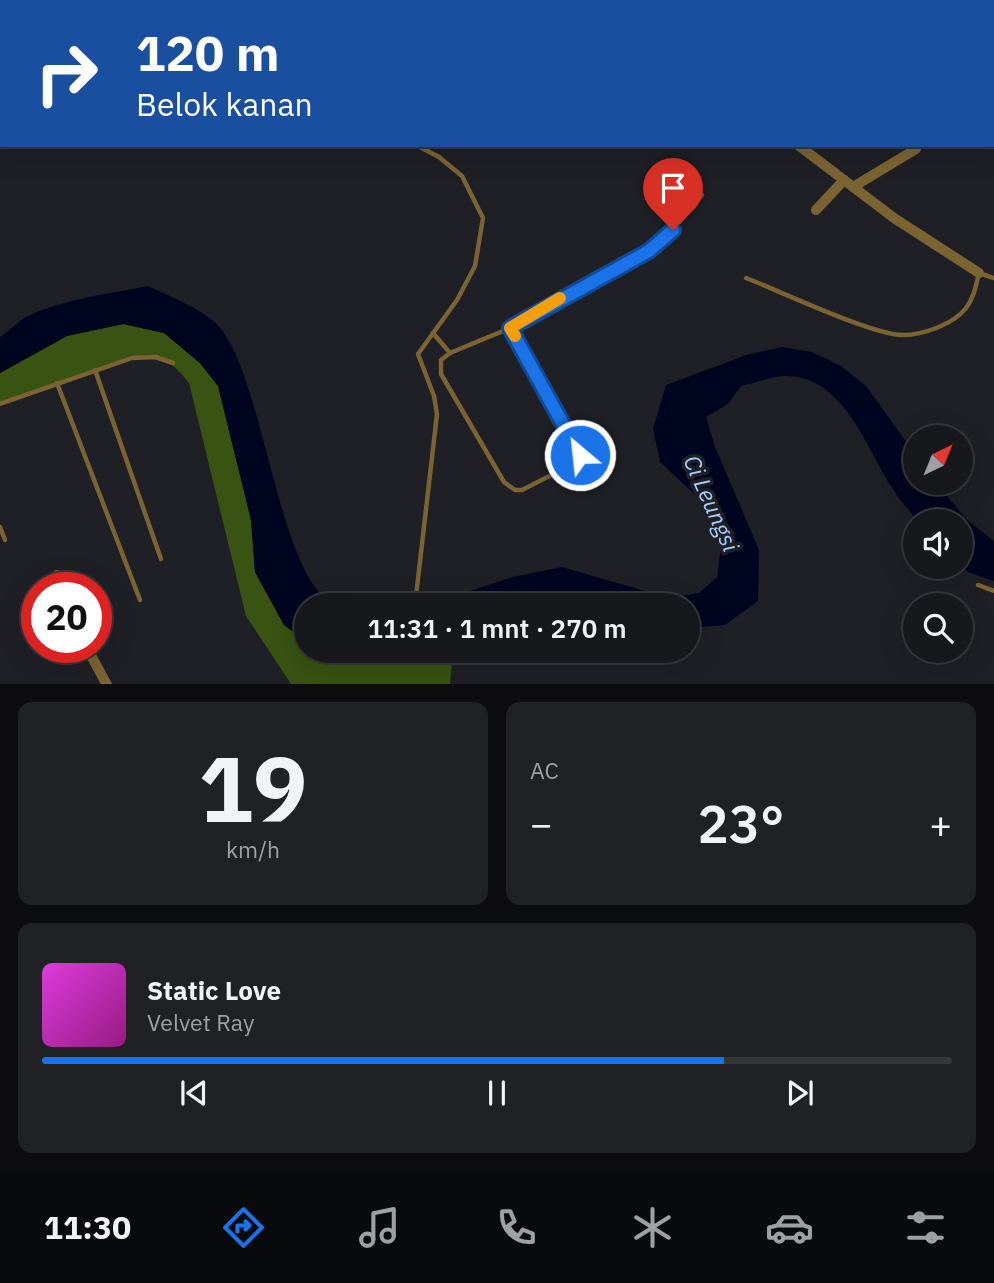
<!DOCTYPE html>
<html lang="id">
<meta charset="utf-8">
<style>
body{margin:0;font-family:"IBM Plex Sans",sans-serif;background:#202125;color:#f1f3f6;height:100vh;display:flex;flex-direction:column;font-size:26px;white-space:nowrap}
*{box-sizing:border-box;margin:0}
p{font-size:23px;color:#9ea0a3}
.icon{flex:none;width:38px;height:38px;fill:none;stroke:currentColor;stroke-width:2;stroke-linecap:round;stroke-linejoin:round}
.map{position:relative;height:684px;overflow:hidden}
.details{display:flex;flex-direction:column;gap:18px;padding:18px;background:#0d0d0f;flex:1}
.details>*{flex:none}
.hud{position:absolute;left:0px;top:0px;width:994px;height:147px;box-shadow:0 7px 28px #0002,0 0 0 2px #36373b;background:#1a4fa0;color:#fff;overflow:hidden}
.needle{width:46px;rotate:43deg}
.controls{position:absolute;left:903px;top:425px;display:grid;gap:14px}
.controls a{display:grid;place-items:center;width:70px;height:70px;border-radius:50%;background:#17181c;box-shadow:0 7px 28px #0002,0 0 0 2px #36373b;font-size:35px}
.speed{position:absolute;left:21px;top:572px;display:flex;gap:14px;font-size:35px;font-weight:700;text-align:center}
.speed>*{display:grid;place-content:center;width:91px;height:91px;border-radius:50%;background:#17181c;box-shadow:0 7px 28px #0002,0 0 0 2px #36373b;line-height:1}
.speed .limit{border:10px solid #d22;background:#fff;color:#111}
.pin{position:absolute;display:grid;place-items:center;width:60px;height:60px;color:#fff;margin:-72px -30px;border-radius:50% 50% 50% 0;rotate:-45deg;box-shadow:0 0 7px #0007}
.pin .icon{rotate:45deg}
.me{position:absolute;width:77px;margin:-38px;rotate:332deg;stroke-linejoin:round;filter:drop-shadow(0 0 5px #0008)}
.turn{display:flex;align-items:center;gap:24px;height:147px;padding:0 21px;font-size:32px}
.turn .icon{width:91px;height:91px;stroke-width:2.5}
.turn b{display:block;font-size:49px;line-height:60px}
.big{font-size:52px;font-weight:600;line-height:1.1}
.details .tile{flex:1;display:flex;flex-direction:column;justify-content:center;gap:10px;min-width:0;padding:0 24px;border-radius:14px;background:#202125}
.details .dial{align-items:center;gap:0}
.dial b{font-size:91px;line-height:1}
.song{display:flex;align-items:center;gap:21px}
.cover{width:84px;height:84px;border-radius:10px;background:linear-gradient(135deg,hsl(300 70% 55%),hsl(310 70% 35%))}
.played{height:7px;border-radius:4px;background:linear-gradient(90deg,#1a73e8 75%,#36373b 75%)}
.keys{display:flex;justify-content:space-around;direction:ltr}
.heat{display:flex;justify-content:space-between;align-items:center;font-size:38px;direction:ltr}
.details .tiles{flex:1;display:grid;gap:18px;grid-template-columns:1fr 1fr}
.tile:last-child{grid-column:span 2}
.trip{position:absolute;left:294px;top:593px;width:406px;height:70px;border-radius:35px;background:#17181c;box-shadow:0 7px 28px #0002,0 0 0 2px #36373b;font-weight:600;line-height:70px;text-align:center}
.dock{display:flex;height:112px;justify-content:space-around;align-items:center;background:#090a0b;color:#9ea0a3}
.dock .icon{width:49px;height:49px}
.dock .current{color:#1a73e8}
.dock b{font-size:32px;color:#f1f3f6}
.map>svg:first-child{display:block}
.green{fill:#385312}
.water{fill:#00051f}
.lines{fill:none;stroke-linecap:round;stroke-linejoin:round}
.service{stroke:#7b6432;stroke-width:4.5}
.minor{stroke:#7b6432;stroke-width:10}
.route-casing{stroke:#114b97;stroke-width:18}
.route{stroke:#1a73e8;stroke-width:12}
.slow{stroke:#f59e0b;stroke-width:12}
.labels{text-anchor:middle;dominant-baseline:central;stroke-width:7;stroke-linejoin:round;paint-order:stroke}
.water-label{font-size:23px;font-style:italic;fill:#a5cdfd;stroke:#1f2025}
</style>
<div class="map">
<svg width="994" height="685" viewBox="0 0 994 685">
<rect width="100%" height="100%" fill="#1f2025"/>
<path class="green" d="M123,324L164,333L200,363L218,386L251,520L255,572L284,625L306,641V651H329L378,661L453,651L450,684H291L246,616L189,383C170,359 163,357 132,358L0,404V373L67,336Z"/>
<g class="water">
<path d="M148,286C169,296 209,312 222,330C266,391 278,572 333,605L306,606V641L284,625L255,572L251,520L218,386L200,363L164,333L123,324L67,336L0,373V337C10,331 17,322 26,317C63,299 108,294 148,286Z"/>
<path d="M782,347L812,352L841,366L866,386L915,454V483H936L967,520L994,541V581L968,572L961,565V522L917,520C908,509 898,498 891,486C866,447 842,373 783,376C770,377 755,383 741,386L728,404L706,417L715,447L759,550L758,601L725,625L688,628V606L427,605L513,577L562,567L669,598L699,593L717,577L721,547L708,524L706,505L660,462L653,429L666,385L746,355Z"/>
<polygon points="329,651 447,651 378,661"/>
</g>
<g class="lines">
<g class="service">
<polyline points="283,0 284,2"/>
<polyline points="96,2 96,0"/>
<polyline points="674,2 676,0"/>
<polyline points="990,2 994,1"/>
<polyline points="992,36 994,40"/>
<polyline points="992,103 994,105"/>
<polyline points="416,145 439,157 462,176 483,218 475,266 457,300 418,354 434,396 437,414 416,596"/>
<path d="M746,278C780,291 872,335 903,335C923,335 954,324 966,308C974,298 976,285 979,273L994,278"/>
<polyline points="433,333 450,353 510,328 649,251 665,239 702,195"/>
<polyline points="450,353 441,360 441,374 504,482 515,490 522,490 567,467 580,455 510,328"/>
<polyline points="95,370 161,559"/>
<polyline points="57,383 140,600"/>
<polyline points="0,404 132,358 155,357 173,363"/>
<polyline points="0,527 5,540"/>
<polyline points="978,585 994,591"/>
</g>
<g class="minor">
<polyline points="592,0 594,2"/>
<polyline points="602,2 604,0"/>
<polyline points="773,2 773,0"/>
<polyline points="798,145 894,218 979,273"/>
<polyline points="853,187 916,149"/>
<polyline points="816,210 844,180"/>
<polyline points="57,575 62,588"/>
<polyline points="87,648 107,685"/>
</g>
</g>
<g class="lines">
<defs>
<polyline id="route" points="580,455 510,328 649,251 673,230"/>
</defs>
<use href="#route" class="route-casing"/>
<use href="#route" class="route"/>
<polyline class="slow" points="515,336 510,328 560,298"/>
</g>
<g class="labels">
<g class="water-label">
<text transform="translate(712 503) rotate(66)">Ci Leungsi</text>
</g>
</g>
</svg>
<div class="controls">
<a><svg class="needle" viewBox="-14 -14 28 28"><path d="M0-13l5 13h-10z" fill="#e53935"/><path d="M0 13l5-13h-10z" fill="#9ea0a3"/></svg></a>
<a><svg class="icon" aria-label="sound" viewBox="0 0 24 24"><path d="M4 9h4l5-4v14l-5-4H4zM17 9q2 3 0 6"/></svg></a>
<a><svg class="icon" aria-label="search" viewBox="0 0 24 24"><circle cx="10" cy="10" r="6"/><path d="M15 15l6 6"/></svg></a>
</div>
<div class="speed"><div class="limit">20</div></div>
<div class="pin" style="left:673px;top:230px;background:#d93025"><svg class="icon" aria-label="arrive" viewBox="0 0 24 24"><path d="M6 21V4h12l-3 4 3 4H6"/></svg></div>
<svg class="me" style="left:580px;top:455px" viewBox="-20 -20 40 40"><circle r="17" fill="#1a73e8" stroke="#fff" stroke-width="3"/><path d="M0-11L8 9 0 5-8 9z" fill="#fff"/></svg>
<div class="trip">11:31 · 1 mnt · 270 m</div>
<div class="hud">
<div class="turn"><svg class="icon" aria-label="right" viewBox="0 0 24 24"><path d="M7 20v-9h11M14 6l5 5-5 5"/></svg><div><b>120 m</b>Belok kanan</div></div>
</div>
</div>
<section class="details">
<div class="tiles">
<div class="tile dial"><b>19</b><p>km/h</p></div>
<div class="tile"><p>AC</p>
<div class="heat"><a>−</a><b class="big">23°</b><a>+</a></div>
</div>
<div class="tile">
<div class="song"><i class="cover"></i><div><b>Static Love</b><p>Velvet Ray</p></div></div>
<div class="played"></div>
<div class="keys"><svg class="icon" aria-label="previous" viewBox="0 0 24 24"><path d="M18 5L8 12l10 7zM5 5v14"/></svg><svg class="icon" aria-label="pause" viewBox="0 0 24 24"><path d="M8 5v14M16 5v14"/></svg><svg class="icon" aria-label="next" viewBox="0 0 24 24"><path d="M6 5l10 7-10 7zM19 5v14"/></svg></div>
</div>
</div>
</section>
<nav class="dock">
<b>11:30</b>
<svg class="icon current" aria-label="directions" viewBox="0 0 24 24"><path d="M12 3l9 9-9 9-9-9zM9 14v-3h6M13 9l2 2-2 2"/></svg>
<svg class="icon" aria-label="music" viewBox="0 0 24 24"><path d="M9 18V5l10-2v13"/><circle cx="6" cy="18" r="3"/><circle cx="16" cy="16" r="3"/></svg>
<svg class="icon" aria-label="phone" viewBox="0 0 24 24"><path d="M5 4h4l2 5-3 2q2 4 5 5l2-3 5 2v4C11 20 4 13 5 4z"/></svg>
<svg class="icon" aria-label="climate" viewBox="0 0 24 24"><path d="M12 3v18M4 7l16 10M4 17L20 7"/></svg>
<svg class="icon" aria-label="car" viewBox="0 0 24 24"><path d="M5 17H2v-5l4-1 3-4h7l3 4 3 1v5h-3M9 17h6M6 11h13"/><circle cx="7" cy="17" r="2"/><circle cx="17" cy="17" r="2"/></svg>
<svg class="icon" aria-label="filters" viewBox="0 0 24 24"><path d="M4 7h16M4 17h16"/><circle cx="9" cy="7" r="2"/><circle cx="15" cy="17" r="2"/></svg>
</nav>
